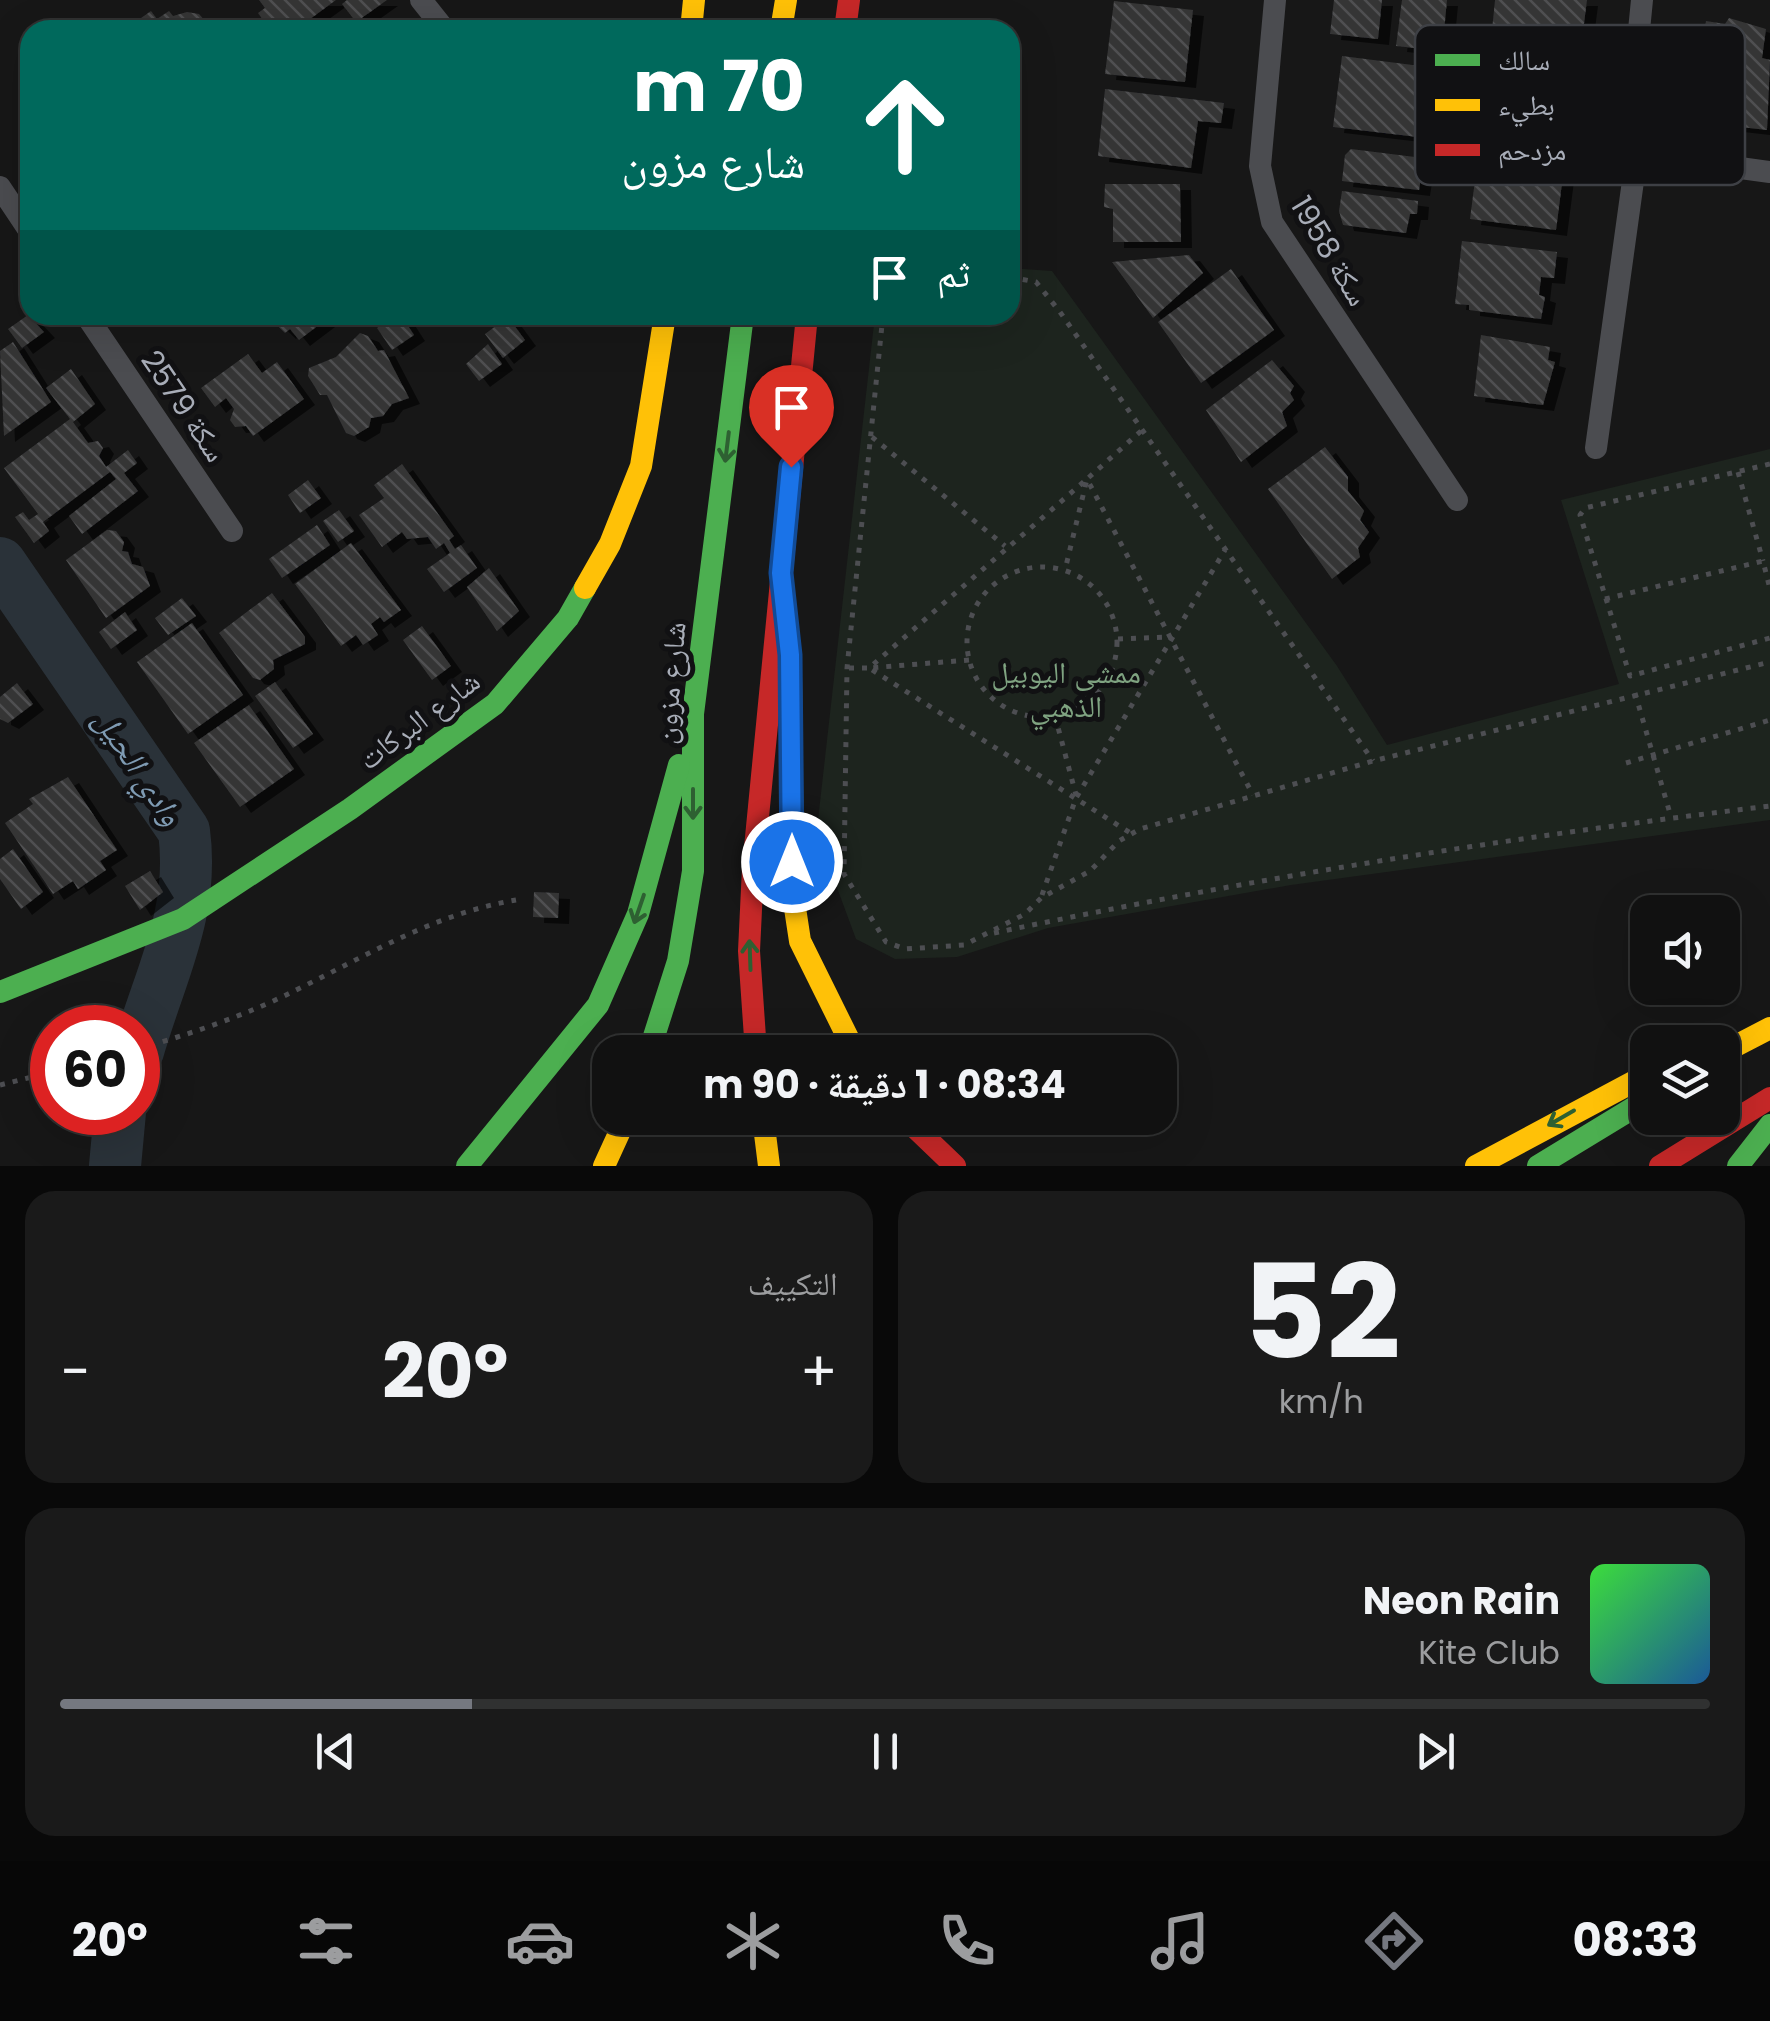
<!DOCTYPE html>
<html lang="ar">
<meta charset="utf-8">
<style>
body{margin:0;font-family:Poppins,"Noto Naskh Arabic",sans-serif;background:#1a1a1a;color:#f1f3f6;direction:rtl;height:100vh;display:flex;flex-direction:column;font-size:38px;white-space:nowrap}
*{box-sizing:border-box;margin:0}
p{font-size:32px;color:#9c9d9f}
.icon{flex:none;width:55px;height:55px;fill:none;stroke:currentColor;stroke-width:2;stroke-linecap:round;stroke-linejoin:round}
.map{position:relative;height:1166px;overflow:hidden;direction:ltr}
.details{display:flex;flex-direction:column;gap:25px;padding:25px;background:#090909;flex:1}
.details>*{flex:none}
.guide{position:absolute;left:20px;top:20px;width:1000px;height:305px;border-radius:30px;box-shadow:0 10px 40px #0002,0 0 0 2px #303131;direction:rtl;background:#00695c;color:#fff;overflow:hidden}
.buttons{position:absolute;left:1630px;top:895px;display:grid;gap:20px}
.buttons a{display:grid;place-items:center;width:110px;height:110px;border-radius:20px;background:#111;box-shadow:0 10px 40px #0002,0 0 0 2px #303131;font-size:50px}
.speed{position:absolute;left:30px;top:1005px;display:flex;gap:20px;font-size:50px;font-weight:700;text-align:center}
.speed>*{display:grid;place-content:center;width:130px;height:130px;border-radius:50%;background:#111;box-shadow:0 10px 40px #0002,0 0 0 2px #303131;line-height:1}
.speed .limit{border:15px solid #d22;background:#fff;color:#111}
.pin{position:absolute;display:grid;place-items:center;width:85px;height:85px;color:#fff;margin:-102px -42px;border-radius:50% 50% 50% 0;rotate:-45deg;box-shadow:0 0 10px #0007}
.pin .icon{rotate:45deg}
.me{position:absolute;width:110px;margin:-55px;rotate:0deg;stroke-linejoin:round;filter:drop-shadow(0 0 8px #0008)}
.turn{display:flex;align-items:center;gap:35px;height:210px;padding:0 50px;font-size:45px}
.turn .icon{width:130px;height:130px;stroke-width:2.5}
.turn b{display:block;font-size:70px;line-height:85px}
.then{display:flex;align-items:center;height:95px;padding:0 50px;background:#0003;gap:20px;font-size:38px}
.big{font-size:75px;font-weight:700;line-height:1.1}
.details .widget{flex:1;display:flex;flex-direction:column;justify-content:center;gap:15px;min-width:0;padding:0 35px;border-radius:30px;background:#1a1a1a}
.details .dial{align-items:center;gap:0}
.dial b{font-size:130px;line-height:1}
.song{display:flex;align-items:center;gap:30px}
.cover{width:120px;height:120px;border-radius:15px;background:linear-gradient(135deg,hsl(120 70% 55%),hsl(210 70% 35%))}
.played{height:10px;border-radius:5px;background:linear-gradient(90deg,#757880 25%,#303131 25%)}
.keys{display:flex;justify-content:space-around;direction:ltr}
.heat{display:flex;justify-content:space-between;align-items:center;font-size:55px;direction:ltr}
.details .tiles{flex:1;display:grid;gap:25px;grid-template-columns:1fr 1fr}
.widget:last-child{grid-column:span 2}
.trip{position:absolute;left:592px;top:1035px;width:585px;height:100px;border-radius:30px;background:#111;box-shadow:0 10px 40px #0002,0 0 0 2px #303131;font-weight:700;line-height:100px;text-align:center;direction:rtl}
.menu{display:flex;height:160px;justify-content:space-around;align-items:center;background:#070707;color:#9c9d9f}
.menu .icon{width:70px;height:70px}
.menu .on{color:#757880}
.menu b{font-size:45px;color:#f1f3f6}
.map>svg:first-child{display:block}
.green{fill:#1d241e}
.lines{fill:none;stroke-linecap:round;stroke-linejoin:round}
.river{stroke:#2a3239;stroke-width:52}
.building{fill:url(#building-back-hatch);filter:url(#shadow)}
.path{stroke:#4d4e52;stroke-width:5;stroke-dasharray:5 8;stroke-linecap:butt}
.street{stroke:#4b4c50;stroke-width:22}
.fast{stroke:#4caf50;stroke-width:22}
.slow{stroke:#ffc107;stroke-width:22}
.jam{stroke:#c62828;stroke-width:22}
.oneway{stroke:#2e6032}
.route-casing{stroke:#114b97;stroke-width:25}
.route{stroke:#1a73e8;stroke-width:18}
.labels{text-anchor:middle;dominant-baseline:central;stroke-width:10;stroke-linejoin:round;paint-order:stroke}
.street-label{font-size:30px;fill:#a8adb8;stroke:#111113}
.park-label{font-size:30px;fill:#7fa381;stroke:#111113}
.water-label{font-size:32px;font-style:italic;fill:#7f9bb3;stroke:#111113}
.key{fill:#111113;stroke:#3e4045;stroke-width:2.5}
.key-label{font-size:28px;fill:#a8adb8}
</style>
<div class="map">
<svg width="1770" height="1166" viewBox="0 0 1770 1166">
<defs>
<pattern id="building-back-hatch" width="6" height="6" patternUnits="userSpaceOnUse" patternTransform="scale(2.5)"><rect width="6" height="6" fill="#353536"/><path d="M-1 5l2 2M0 0l6 6M5-1l2 2" fill="none" stroke="#4f5051"/></pattern>
<filter id="shadow"><feDropShadow dx="11" dy="6" stdDeviation="0" flood-color="#0009"/></filter>
</defs>
<rect width="100%" height="100%" fill="#171717"/>
<polygon class="green" points="1010,268 1052,271 1337,666 1387,745 1619,684 1561,500 1770,449 1770,820 1291,885 1048,928 957,957 895,959 856,939 826,858 818,820 875,315 1010,315"/>
<g class="lines">
<g class="river">
<path d="M0,563L184,831C195,914 160,974 138,1051"/>
<polyline points="115,1166 120,1112"/>
</g>
</g>
<g class="building">
<polygon points="259,0 336,0 295,30 270,30 258,13 265,8"/>
<polygon points="347,0 387,0 356,22 342,4"/>
<polygon points="1334,0 1382,0 1378,39 1330,34"/>
<polygon points="1402,0 1447,0 1442,51 1396,46"/>
<polygon points="1495,0 1587,0 1579,62 1490,51"/>
<polygon points="1114,1 1193,10 1185,82 1105,74"/>
<polygon points="151,11 157,19 169,11 173,16 187,12 199,14 213,30 124,30"/>
<polygon points="1729,18 1766,29 1762,58 1770,60 1767,130 1681,120 1690,50 1701,51 1706,21 1725,24"/>
<polygon points="1342,56 1444,69 1435,139 1333,127"/>
<polygon points="1105,89 1224,103 1221,123 1198,121 1191,168 1098,156"/>
<polygon points="1351,149 1415,157 1415,175 1421,177 1419,190 1342,181 1345,155"/>
<polygon points="1479,149 1565,160 1556,230 1470,219"/>
<polygon points="1105,184 1180,184 1181,242 1113,242 1113,209 1104,207"/>
<polygon points="1342,191 1418,201 1417,214 1410,214 1406,233 1343,225 1339,211"/>
<polygon points="1462,241 1557,252 1554,278 1541,277 1539,295 1545,297 1541,319 1469,310 1469,305 1455,304"/>
<polygon points="1189,255 1203,273 1153,318 1112,262"/>
<polygon points="1231,269 1274,330 1201,383 1158,322"/>
<polygon points="28,315 44,332 22,348 8,329"/>
<polygon points="266,315 332,315 299,340 290,329 285,333"/>
<polygon points="395,315 401,315 414,335 392,350 377,328"/>
<polygon points="508,317 525,340 503,358 485,334"/>
<polygon points="360,333 368,336 378,351 384,350 409,398 392,404 383,416 371,418 369,427 354,436 346,433 327,395 320,395 308,376 309,368 336,357"/>
<polygon points="1481,335 1550,347 1548,360 1555,362 1543,405 1474,396"/>
<polygon points="13,342 51,402 4,436 0,351"/>
<polygon points="488,344 502,364 479,381 466,364"/>
<polygon points="248,354 262,373 277,362 304,399 253,436 246,426 235,427 230,420 234,409 226,398 215,407 201,388"/>
<polygon points="1272,360 1294,386 1290,393 1294,400 1282,412 1287,426 1241,462 1206,410"/>
<polygon points="71,369 95,404 73,422 88,443 98,441 103,448 99,456 106,467 128,450 137,463 124,473 138,491 82,534 69,516 116,479 110,472 43,522 49,531 34,543 15,517 23,512 29,520 38,514 4,468 70,419 46,388"/>
<polygon points="1325,447 1348,477 1348,491 1364,511 1360,520 1369,532 1358,548 1360,557 1332,579 1268,489"/>
<polygon points="402,464 454,536 449,540 455,549 461,545 477,568 444,592 427,569 450,553 444,543 436,549 428,537 407,539 402,532 382,547 359,515 384,498 374,485"/>
<polygon points="308,480 321,498 300,513 288,495"/>
<polygon points="339,510 354,531 338,542 323,521"/>
<polygon points="317,525 330,545 282,578 269,559"/>
<polygon points="107,530 116,531 124,542 122,551 128,552 132,564 143,567 150,586 106,618 66,560"/>
<polygon points="351,543 401,610 384,622 380,617 371,624 378,635 363,645 356,635 341,646 295,584"/>
<polygon points="489,568 519,611 497,631 467,587"/>
<polygon points="272,593 305,637 305,644 273,660 274,669 260,680 253,678 219,633"/>
<polygon points="182,598 196,616 168,635 155,618"/>
<polygon points="125,612 137,630 111,649 99,632"/>
<polygon points="192,623 243,695 188,734 137,662"/>
<polygon points="422,626 451,666 432,680 403,640"/>
<polygon points="275,682 313,734 293,748 255,696"/>
<polygon points="17,683 33,704 8,723 0,719 0,697"/>
<polygon points="249,705 294,769 240,807 194,743"/>
<polygon points="68,777 117,850 100,861 106,870 78,889 73,881 53,894 5,823 33,804 29,799"/>
<polygon points="13,849 43,892 21,909 0,879 0,859"/>
<polygon points="150,871 163,892 140,910 125,886"/>
<polygon points="534,892 559,893 558,918 533,917"/>
</g>
<g class="lines">
<g class="path">
<polyline points="1010,277 1036,282 1060,312 1373,761"/>
<polyline points="883,315 847,668 844,874 886,942 905,949 964,945 1025,914 1041,898 1090,871 1119,841 1140,829 1373,761 1770,662"/>
<polyline points="1141,431 1087,479 1253,795"/>
<polyline points="872,437 1005,546"/>
<polyline points="1770,464 1585,508 1580,515 1630,676 1770,638"/>
<polyline points="1738,472 1763,561"/>
<circle cx="1042" cy="642" r="75"/>
<polyline points="1605,599 1763,561 1770,589"/>
<polyline points="1118,639 1169,637"/>
<polyline points="969,660 869,668 1132,834"/>
<polyline points="849,668 869,668 1087,479 1065,570"/>
<polyline points="1635,693 1671,817"/>
<polyline points="1055,716 1076,795"/>
<polyline points="1626,763 1770,720"/>
<polyline points="1042,895 1076,798 1225,550"/>
<path d="M994,933C1250,879 1510,837 1770,806"/>
<path d="M138,1049C190,1034 247,1015 296,990C370,954 434,914 516,900"/>
<polyline points="0,1085 52,1072"/>
</g>
<g class="street">
<polyline points="421,0 445,30"/>
<polyline points="1275,0 1260,166 1272,222 1457,500"/>
<path d="M1642,0L1631,111C1631,132 1635,143 1653,156L1770,172"/>
<polyline points="0,187 30,232"/>
<polyline points="86,315 232,531"/>
<polyline points="1596,448 1638,145"/>
</g>
<g class="fast">
<polyline points="0,992 183,919 350,809 495,704 568,618 585,588"/>
<polyline points="649,1052 678,961 693,871 693,714 743,315"/>
<polyline points="467,1166 598,1005 638,914 679,765"/>
<polyline points="1538,1166 1648,1099"/>
<polyline points="1738,1166 1770,1125"/>
</g>
<g class="slow">
<polyline points="691,30 694,0"/>
<polyline points="781,30 786,0"/>
<polyline points="585,588 610,544 641,466 665,315"/>
<polyline points="791,679 793,895 800,941 855,1052"/>
<polyline points="1722,1053 1770,1028"/>
<polyline points="763,1118 769,1166"/>
<polyline points="604,1166 626,1118"/>
<polyline points="1476,1166 1648,1074"/>
</g>
<g class="jam">
<polyline points="845,30 849,0"/>
<polyline points="756,1052 749,951 753,868 807,315"/>
<polyline points="905,1118 955,1166"/>
<polyline points="1660,1166 1770,1098"/>
</g>
</g>
<defs><path id="oneway-shaft" d="M-6 0H5M1.5-3L5.5 0L1.5 3" fill="none" stroke-width="1.6" stroke-linecap="round" stroke-linejoin="round" transform="scale(2.5)"/></defs>
<g class="oneway">
<use href="#oneway-shaft" transform="translate(727 447) rotate(97)"/>
<use href="#oneway-shaft" transform="translate(693 804) rotate(90)"/>
<use href="#oneway-shaft" transform="translate(639 909) rotate(109)"/>
<use href="#oneway-shaft" transform="translate(750 955) rotate(-92)"/>
<use href="#oneway-shaft" transform="translate(1561 1118) rotate(150)"/>
</g>
<g class="lines">
<defs>
<polyline id="route" points="791,467 781,573 790,655 792,862"/>
</defs>
<use href="#route" class="route-casing"/>
<use href="#route" class="route"/>
</g>
<g class="labels">
<g class="street-label">
<text transform="translate(1330 251) rotate(59)">سكة 1958</text>
<text transform="translate(184 406) rotate(56)">سكة 2579</text>
<text transform="translate(670 683) rotate(-85)">شارع مزون</text>
<text transform="translate(419 720) rotate(-37)">شارع البركات</text>
</g>
<g class="park-label">
<text x="1066" y="672">ممشى اليوبيل<tspan x="1066" dy="34">الذهبي</tspan></text>
</g>
<g class="water-label">
<text transform="translate(139 767) rotate(56)">وادي الحيل</text>
</g>
</g>
<rect x="1415" y="25" width="330" height="160" rx="15" class="key"/>
<rect x="1435" y="54" width="45" height="12" fill="#4caf50"/>
<rect x="1435" y="99" width="45" height="12" fill="#ffc107"/>
<rect x="1435" y="144" width="45" height="12" fill="#c62828"/>
<g class="key-label">
<text x="1498" y="70">سالك</text>
<text x="1498" y="115">بطيء</text>
<text x="1498" y="160">مزدحم</text>
</g>
</svg>
<div class="buttons">
<a><svg class="icon" aria-label="sound" viewBox="0 0 24 24"><path d="M4 9h4l5-4v14l-5-4H4zM17 9q2 3 0 6"/></svg></a>
<a><svg class="icon" aria-label="layers" viewBox="0 0 24 24"><path d="M12 4l9 5-9 5-9-5zM3 14l9 5 9-5"/></svg></a>
</div>
<div class="speed"><div class="limit">60</div></div>
<div class="pin" style="left:791px;top:467px;background:#d93025"><svg class="icon" aria-label="arrive" viewBox="0 0 24 24"><path d="M6 21V4h12l-3 4 3 4H6"/></svg></div>
<svg class="me" style="left:792px;top:862px" viewBox="-20 -20 40 40"><circle r="17" fill="#1a73e8" stroke="#fff" stroke-width="3"/><path d="M0-11L8 9 0 5-8 9z" fill="#fff"/></svg>
<div class="trip">08:34 · 1 دقيقة · 90 m</div>
<div class="guide">
<div class="turn"><svg class="icon" aria-label="ahead" viewBox="0 0 24 24"><path d="M12 20V5M6 11l6-6 6 6"/></svg><div><b>70 m</b>شارع مزون</div></div>
<div class="then">ثم<svg class="icon" aria-label="arrive" viewBox="0 0 24 24"><path d="M6 21V4h12l-3 4 3 4H6"/></svg></div>
</div>
</div>
<section class="details">
<div class="tiles">
<div class="widget dial"><b>52</b><p>km/h</p></div>
<div class="widget"><p>التكييف</p>
<div class="heat"><a>−</a><b class="big">20°</b><a>+</a></div>
</div>
<div class="widget">
<div class="song"><i class="cover"></i><div><b>Neon Rain</b><p>Kite Club</p></div></div>
<div class="played"></div>
<div class="keys"><svg class="icon" aria-label="previous" viewBox="0 0 24 24"><path d="M18 5L8 12l10 7zM5 5v14"/></svg><svg class="icon" aria-label="pause" viewBox="0 0 24 24"><path d="M8 5v14M16 5v14"/></svg><svg class="icon" aria-label="next" viewBox="0 0 24 24"><path d="M6 5l10 7-10 7zM19 5v14"/></svg></div>
</div>
</div>
</section>
<nav class="menu">
<b>08:33</b>
<svg class="icon on" aria-label="directions" viewBox="0 0 24 24"><path d="M12 3l9 9-9 9-9-9zM9 14v-3h6M13 9l2 2-2 2"/></svg>
<svg class="icon" aria-label="music" viewBox="0 0 24 24"><path d="M9 18V5l10-2v13"/><circle cx="6" cy="18" r="3"/><circle cx="16" cy="16" r="3"/></svg>
<svg class="icon" aria-label="phone" viewBox="0 0 24 24"><path d="M5 4h4l2 5-3 2q2 4 5 5l2-3 5 2v4C11 20 4 13 5 4z"/></svg>
<svg class="icon" aria-label="climate" viewBox="0 0 24 24"><path d="M12 3v18M4 7l16 10M4 17L20 7"/></svg>
<svg class="icon" aria-label="car" viewBox="0 0 24 24"><path d="M5 17H2v-5l4-1 3-4h7l3 4 3 1v5h-3M9 17h6M6 11h13"/><circle cx="7" cy="17" r="2"/><circle cx="17" cy="17" r="2"/></svg>
<svg class="icon" aria-label="filters" viewBox="0 0 24 24"><path d="M4 7h16M4 17h16"/><circle cx="9" cy="7" r="2"/><circle cx="15" cy="17" r="2"/></svg>
<b>20°</b>
</nav>
